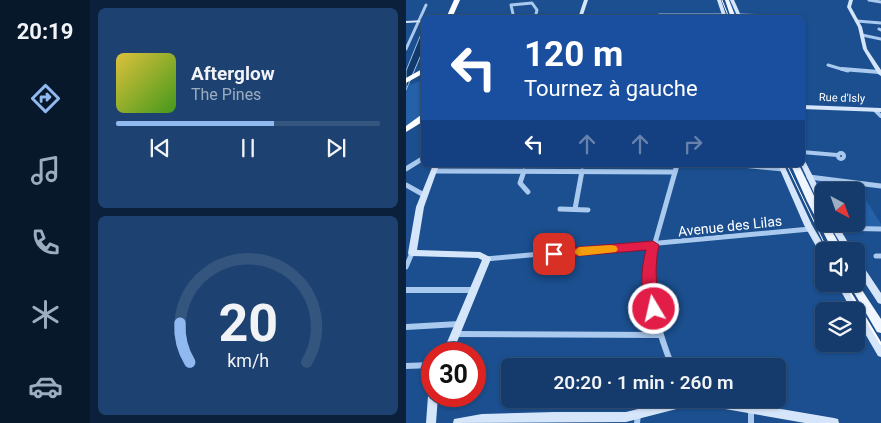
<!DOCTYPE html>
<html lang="fr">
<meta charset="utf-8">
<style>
body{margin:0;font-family:Roboto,sans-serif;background:#1d4271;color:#f1f3f6;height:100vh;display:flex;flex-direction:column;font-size:19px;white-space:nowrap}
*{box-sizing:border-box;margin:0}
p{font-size:16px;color:#9dadc1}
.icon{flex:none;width:28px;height:28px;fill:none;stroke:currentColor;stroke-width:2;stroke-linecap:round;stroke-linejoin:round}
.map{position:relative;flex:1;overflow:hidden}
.sheet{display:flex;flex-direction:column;gap:8px;padding:8px;background:#0b203b;width:316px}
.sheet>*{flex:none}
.banner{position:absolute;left:15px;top:15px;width:384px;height:152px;border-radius:8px;box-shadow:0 1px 4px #0004,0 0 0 1px #33557e;background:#1a4fa0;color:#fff;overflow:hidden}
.needle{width:32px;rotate:139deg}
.controls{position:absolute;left:409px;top:182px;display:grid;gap:10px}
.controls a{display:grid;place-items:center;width:50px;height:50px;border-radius:8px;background:#143b6b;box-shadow:0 1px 4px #0004,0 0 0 1px #33557e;font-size:25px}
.speed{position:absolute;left:15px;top:342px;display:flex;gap:10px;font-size:25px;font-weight:700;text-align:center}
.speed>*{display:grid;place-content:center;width:65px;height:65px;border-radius:50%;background:#143b6b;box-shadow:0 1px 4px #0004,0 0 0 1px #33557e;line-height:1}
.speed .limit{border:8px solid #d22;background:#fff;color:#111}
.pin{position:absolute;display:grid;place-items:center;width:42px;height:42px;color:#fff;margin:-21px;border-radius:10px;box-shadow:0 2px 8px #0006}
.me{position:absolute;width:55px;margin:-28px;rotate:351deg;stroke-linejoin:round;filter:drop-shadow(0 0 4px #0008)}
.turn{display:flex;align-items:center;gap:18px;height:105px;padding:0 20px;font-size:22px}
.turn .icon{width:65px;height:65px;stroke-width:2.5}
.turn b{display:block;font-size:35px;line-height:42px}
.lanes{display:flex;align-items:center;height:48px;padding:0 20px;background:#0003;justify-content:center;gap:25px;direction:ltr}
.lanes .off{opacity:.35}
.sheet .tile{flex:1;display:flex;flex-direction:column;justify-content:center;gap:8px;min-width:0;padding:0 18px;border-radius:8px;background:#1d4271}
.sheet .dial{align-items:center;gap:0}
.dial svg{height:130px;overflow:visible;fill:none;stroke:#33557e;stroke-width:7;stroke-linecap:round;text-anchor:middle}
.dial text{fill:#f1f3f6;stroke:none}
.song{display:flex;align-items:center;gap:15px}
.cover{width:60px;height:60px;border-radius:8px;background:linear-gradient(135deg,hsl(50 70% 55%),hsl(100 70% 35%))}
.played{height:5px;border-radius:2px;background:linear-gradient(90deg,#90b9f0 60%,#33557e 60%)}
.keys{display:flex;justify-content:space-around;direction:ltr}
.trip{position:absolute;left:95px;top:358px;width:285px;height:50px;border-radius:8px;background:#143b6b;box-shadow:0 1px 4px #0004,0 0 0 1px #33557e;font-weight:600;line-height:50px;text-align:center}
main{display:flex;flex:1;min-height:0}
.tab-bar{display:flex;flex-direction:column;width:90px;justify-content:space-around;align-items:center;background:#08182b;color:#9dadc1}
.tab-bar .icon{width:35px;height:35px}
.tab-bar .active{color:#90b9f0}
.tab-bar b{font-size:22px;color:#f1f3f6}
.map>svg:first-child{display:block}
.green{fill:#2461a8}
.water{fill:#123a6d;stroke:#9cc4f0}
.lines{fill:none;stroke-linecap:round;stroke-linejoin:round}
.street-far3{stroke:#a9c9ee;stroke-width:3}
.street-far2{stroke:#a9c9ee;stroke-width:4}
.street-far1{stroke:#a9c9ee;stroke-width:5}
.street{stroke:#a9c9ee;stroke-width:6}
.secondary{fill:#d6e6fa;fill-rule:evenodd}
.primary{fill:#f0f6ff;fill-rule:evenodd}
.highway{fill:#fff;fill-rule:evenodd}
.tram-far1{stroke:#fff;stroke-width:1}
.tram{stroke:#fff;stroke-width:2}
.route{fill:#e11d48;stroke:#92132f}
.slow{fill:#f59e0b}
.labels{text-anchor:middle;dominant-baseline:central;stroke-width:5;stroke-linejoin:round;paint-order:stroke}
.far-street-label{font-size:11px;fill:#fff;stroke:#1b4f8f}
.street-label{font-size:14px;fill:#fff;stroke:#1b4f8f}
</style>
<main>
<nav class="tab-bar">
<b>20:19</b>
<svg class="icon active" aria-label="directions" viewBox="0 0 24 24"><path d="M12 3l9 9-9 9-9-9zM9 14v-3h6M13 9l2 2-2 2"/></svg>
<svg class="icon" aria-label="music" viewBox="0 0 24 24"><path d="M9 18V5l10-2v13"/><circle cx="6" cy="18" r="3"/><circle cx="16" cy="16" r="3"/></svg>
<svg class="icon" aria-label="phone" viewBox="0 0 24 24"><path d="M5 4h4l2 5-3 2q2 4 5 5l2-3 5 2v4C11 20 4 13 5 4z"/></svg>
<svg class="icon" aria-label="climate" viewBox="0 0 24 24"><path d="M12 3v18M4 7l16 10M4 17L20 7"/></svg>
<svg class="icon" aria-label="car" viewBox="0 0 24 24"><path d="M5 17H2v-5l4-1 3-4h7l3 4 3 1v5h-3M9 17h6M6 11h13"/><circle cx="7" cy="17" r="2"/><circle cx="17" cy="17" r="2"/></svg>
</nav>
<section class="sheet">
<div class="tile">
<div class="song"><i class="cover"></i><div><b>Afterglow</b><p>The Pines</p></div></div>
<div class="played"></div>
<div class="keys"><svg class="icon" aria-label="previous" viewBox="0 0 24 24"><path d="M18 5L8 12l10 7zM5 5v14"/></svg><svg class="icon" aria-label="pause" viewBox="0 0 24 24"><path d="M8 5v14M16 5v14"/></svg><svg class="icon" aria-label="next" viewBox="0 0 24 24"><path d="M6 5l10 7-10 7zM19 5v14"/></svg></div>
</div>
<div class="tile dial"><svg viewBox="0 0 100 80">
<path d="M14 69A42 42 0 1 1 86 69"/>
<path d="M14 69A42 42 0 0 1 8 45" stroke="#90b9f0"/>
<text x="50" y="56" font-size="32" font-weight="700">20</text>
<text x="50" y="72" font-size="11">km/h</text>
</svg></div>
</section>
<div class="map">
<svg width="475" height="423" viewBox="0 0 475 423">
<rect width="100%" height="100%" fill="#1b4f8f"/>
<g class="green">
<polygon points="17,80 17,113 0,129 0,90 3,85"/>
<polygon points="412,181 451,186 475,224 475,227 433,226 432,224 450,224 450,191 418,191 417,197 410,182"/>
</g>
<polygon class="water" points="17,29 17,50 0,90 0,71"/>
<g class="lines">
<g class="street-far3">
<polyline points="463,0 475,2"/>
<polyline points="107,14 105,5 126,3 131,10 129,18"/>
<polyline points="253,15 318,15"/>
<polyline points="333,15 366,16"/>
<polyline points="451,21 475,23"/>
<polyline points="473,29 475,30"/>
<polyline points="456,35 475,39"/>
<polyline points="0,49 20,5"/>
<polyline points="422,65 442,71"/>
</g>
<g class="street-far2">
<polyline points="436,69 473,72"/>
<polyline points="469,110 475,116"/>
<polyline points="396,152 431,155"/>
<circle cx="435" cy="156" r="3"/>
<polyline points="14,160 18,158"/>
</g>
<g class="street-far1">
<polyline points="336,165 377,169"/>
<polyline points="0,169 16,159"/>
<polyline points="28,171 269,172"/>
<polyline points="118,171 114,183 122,192"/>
<polyline points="403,177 475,186"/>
<polyline points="0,185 18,195"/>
<polyline points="154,209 182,210"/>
<polyline points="169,209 176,171"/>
<polyline points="429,228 475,229"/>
<polyline points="470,256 475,256"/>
<polyline points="80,259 404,229"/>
<polyline points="0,267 6,253"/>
<polyline points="243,276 243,264 271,165"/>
</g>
<g class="street">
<path d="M243,274C245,307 254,336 266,366"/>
<polyline points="0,290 68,290"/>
<polyline points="0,327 53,324"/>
<polyline points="49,334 253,335"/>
<polyline points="0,366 26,365"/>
<polyline points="345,409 345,423"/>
<polyline points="231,423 232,415"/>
</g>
<g class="secondary">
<polygon points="178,0 182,0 176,18 172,18"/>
<polygon points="311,0 315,0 321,18 317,18"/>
<polygon points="324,0 328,0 336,18 332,18"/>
<polygon points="443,0 447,0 445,7 456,27 461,49 475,70 475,76 472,74 457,49 452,27 441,7"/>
<polygon points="18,20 18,22 0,23 0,21"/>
<polygon points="396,105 475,108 475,112 396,109"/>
<polygon points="396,159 399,161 418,198 418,208 414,206 395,165 396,165"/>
<polygon points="27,165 33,165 18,207 11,250 74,252 84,257 85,259 46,354 36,354 76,260 72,258 6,256 3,255 2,253 10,207"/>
<polygon points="372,165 378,165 406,225 421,251 418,251 418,256 415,255 398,225"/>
<polygon points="423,224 431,224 447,251 439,251"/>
<polygon points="450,259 453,260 475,293 475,304 472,303 450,269"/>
<polygon points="431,284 439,284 475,344 475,357 472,356 450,318 450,311 446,311"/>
<polygon points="26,392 26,396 32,396 30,423 20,423 22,396 23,393"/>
<polygon points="272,399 316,399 428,418 432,419 433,423 399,423 290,404 220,422 47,423 48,419 76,414 148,412 220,412"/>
</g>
<g class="primary">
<polygon points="319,0 323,0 330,18 325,18"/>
<polygon points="385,165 393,165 418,216 418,224 422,224 437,251 427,251 401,201"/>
<polygon points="450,281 475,319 475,333 471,332 443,284 450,284"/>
</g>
<g class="highway">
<polygon points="48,0 54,0 46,18 40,18"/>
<polygon points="18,68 18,73 0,83 0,78"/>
<polygon points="15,115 18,115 18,121 0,132 0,126"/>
</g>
<g class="tram-far1">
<polyline points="316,0 323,18"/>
<polyline points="381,165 422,251"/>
</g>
<polyline class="tram" points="439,284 475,344"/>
</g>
<path class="route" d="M247,241L253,245C248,267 250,287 255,309L253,313L248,314L243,313C233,295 235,268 240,250L148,258L142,254L148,249Z"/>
<polygon class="slow" points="205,245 210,246 212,249 210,252 173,256 167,252 173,247"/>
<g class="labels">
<g class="far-street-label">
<text transform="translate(436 98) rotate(2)">Rue d'Isly</text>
</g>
<g class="street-label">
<text transform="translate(324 226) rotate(-6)">Avenue des Lilas</text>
</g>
</g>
</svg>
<div class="controls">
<a><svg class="needle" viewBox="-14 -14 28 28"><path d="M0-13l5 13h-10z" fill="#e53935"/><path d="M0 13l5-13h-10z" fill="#9dadc1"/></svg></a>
<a><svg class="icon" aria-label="sound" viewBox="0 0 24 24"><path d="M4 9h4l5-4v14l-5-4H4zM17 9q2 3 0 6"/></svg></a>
<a><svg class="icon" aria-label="layers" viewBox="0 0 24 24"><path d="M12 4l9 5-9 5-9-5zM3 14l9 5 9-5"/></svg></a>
</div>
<div class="speed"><div class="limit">30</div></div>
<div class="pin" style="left:148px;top:254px;background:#d93025"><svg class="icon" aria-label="arrive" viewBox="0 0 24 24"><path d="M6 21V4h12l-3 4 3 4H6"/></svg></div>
<svg class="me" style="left:248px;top:309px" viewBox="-20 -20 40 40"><circle r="17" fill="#e11d48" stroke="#fff" stroke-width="3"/><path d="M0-11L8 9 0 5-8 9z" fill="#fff"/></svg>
<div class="trip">20:20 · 1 min · 260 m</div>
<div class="banner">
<div class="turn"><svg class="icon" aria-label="left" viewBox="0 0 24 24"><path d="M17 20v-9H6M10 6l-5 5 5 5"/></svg><div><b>120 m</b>Tournez à gauche</div></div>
<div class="lanes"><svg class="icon" aria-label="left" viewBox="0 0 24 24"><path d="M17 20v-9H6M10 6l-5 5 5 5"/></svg><svg class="icon off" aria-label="ahead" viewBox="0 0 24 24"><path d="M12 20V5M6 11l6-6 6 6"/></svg><svg class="icon off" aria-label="ahead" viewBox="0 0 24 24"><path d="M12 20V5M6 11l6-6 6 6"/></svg><svg class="icon off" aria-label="right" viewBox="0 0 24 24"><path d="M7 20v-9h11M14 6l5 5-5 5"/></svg></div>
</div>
</div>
</main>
